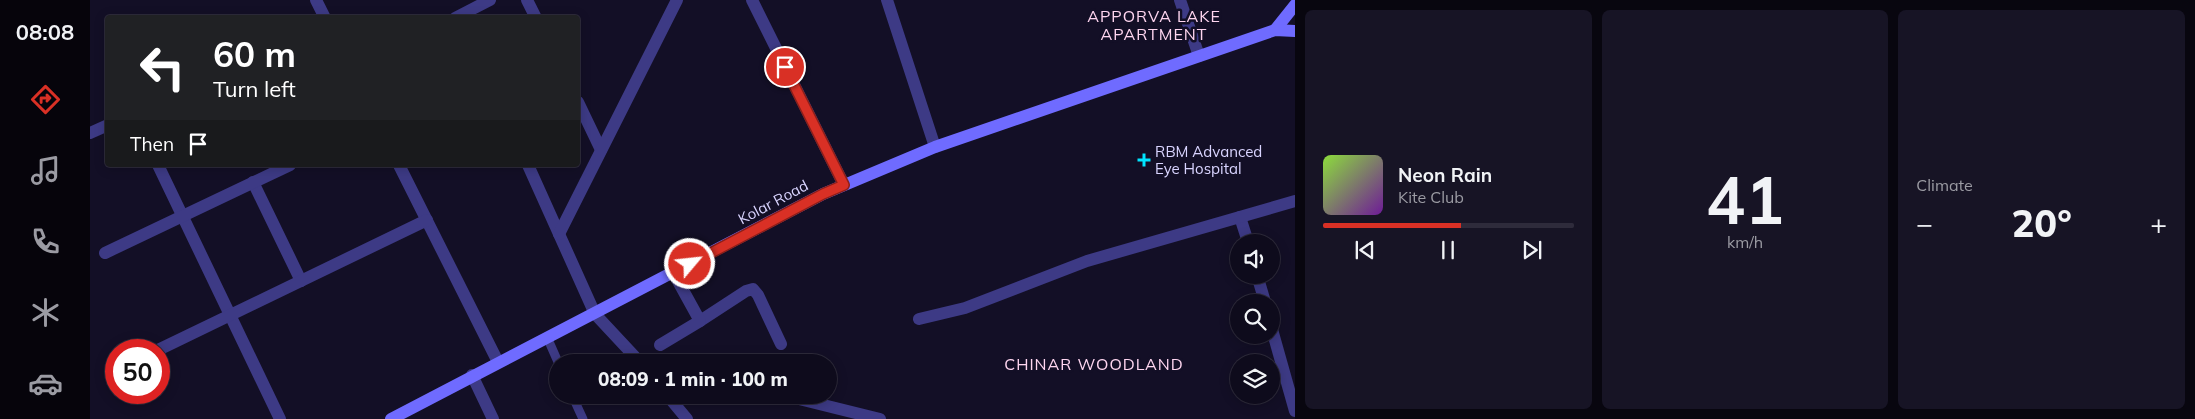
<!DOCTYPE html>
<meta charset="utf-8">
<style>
body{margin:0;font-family:Mulish,sans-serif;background:#171425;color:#f1f3f6;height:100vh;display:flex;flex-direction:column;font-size:19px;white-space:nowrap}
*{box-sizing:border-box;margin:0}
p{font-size:16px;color:#9b9ba3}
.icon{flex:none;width:28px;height:28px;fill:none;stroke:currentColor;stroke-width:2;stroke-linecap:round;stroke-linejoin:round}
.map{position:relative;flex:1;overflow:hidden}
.panel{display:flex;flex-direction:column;gap:10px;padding:10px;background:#08060f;width:900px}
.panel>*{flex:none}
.guide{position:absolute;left:15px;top:15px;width:475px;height:152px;border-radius:5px;box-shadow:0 2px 12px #0003,0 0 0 1px #2e2b3b;background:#202124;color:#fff;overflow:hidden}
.controls{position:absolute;left:1140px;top:234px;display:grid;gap:10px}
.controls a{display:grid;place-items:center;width:50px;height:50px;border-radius:50%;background:#0e0b1c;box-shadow:0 2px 12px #0003,0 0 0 1px #2e2b3b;font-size:25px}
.speed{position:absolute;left:15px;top:339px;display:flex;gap:10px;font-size:25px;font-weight:700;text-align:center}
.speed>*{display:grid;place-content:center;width:65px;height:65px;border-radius:50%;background:#0e0b1c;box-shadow:0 2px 12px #0003,0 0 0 1px #2e2b3b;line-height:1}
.speed .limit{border:8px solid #d22;background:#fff;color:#111}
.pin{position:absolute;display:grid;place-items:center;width:42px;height:42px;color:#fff;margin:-21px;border:2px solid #fff;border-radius:50%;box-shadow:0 1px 5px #0007}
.me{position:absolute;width:55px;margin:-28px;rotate:62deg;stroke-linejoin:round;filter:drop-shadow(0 0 4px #0008)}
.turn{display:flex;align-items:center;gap:18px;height:105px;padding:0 25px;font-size:22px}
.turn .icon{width:65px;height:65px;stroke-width:2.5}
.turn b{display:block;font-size:35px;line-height:42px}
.then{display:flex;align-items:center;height:48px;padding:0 25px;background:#0003;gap:10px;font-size:19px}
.big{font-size:38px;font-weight:800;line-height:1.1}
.panel .card{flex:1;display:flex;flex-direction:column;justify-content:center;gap:8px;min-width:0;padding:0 18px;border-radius:8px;background:#171425}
.panel .dial{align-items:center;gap:0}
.dial b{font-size:65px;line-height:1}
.song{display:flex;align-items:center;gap:15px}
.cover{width:60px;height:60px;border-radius:8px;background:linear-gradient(135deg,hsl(90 70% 55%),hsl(280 70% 35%))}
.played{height:5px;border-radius:2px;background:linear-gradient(90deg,#d93025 55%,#2e2b3b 55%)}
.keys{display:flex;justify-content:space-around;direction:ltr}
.heat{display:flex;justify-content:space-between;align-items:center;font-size:28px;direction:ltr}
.panel .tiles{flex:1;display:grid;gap:10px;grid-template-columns:repeat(3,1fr)}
.trip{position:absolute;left:459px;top:354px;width:288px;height:50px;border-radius:25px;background:#0e0b1c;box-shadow:0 2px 12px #0003,0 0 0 1px #2e2b3b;font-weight:800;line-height:50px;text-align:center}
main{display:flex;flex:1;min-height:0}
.dock{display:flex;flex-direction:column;width:90px;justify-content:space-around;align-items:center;background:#06040b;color:#9b9ba3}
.dock .icon{width:35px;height:35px}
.dock .active{color:#d93025}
.dock b{font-size:22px;color:#f1f3f6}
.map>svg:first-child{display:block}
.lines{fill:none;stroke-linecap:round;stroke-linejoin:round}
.service{stroke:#3d3a85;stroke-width:9}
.minor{stroke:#3d3a85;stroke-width:12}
.secondary{stroke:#6f6bff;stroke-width:12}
.route-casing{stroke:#8d1f18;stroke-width:12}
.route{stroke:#d93025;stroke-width:9}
.poi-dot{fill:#00e5ff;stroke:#130f26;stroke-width:2}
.labels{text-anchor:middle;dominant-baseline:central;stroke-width:5;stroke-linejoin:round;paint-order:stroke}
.poi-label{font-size:15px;fill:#d9d4ff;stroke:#130f26;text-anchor:start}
.street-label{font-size:15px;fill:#d9d4ff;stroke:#130f26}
.neighbourhood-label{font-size:16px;letter-spacing:1px;fill:#ffd6f0;stroke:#130f26}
</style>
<main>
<nav class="dock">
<b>08:08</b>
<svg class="icon active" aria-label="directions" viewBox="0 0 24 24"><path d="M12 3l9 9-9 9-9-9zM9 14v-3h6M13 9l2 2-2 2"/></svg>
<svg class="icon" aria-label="music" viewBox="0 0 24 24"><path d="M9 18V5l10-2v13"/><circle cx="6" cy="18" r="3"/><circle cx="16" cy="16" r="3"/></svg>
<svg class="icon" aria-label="phone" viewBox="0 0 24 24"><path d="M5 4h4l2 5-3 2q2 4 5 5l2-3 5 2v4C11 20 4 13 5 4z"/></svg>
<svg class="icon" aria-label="climate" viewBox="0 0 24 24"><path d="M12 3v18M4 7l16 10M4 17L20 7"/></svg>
<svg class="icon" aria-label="car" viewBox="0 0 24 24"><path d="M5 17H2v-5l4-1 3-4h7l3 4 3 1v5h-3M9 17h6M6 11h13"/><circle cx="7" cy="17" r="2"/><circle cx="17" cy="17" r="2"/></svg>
</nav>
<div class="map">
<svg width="1205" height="419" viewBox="0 0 1205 419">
<rect width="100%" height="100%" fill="#130f26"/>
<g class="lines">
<g class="service">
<polyline points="457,337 468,362"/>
<polyline points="482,395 493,419"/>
</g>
<g class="minor">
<polyline points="226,0 235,18"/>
<polyline points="437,0 446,18"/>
<polyline points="662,0 754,185"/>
<polyline points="797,0 845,147"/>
<polyline points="1090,0 1109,56"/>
<polyline points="365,18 400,0"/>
<polyline points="488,102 511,150"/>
<polyline points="0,133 18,125"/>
<polyline points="68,165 190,419"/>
<polyline points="309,165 408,362"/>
<polyline points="438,165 505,314 547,359 562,362"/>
<polyline points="163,182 211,281"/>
<polyline points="1150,217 1158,242"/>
<polyline points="469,234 587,0"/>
<polyline points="15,253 200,165"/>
<polyline points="1167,275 1175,302"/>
<polyline points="829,319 875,308 997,261 1205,201"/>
<polyline points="610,321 656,291 663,289 668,295 691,344"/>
<polyline points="1181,326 1205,411"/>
<polyline points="570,345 610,321 583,272"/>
<polyline points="68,350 337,220"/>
<polyline points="382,375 403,419"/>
<polyline points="577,395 597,419"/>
<polyline points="693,395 790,419"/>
</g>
<g class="secondary">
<polyline points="1185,30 1205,5"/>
<polyline points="301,419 733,194 845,147 1185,30 1205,31"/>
</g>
</g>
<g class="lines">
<defs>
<polyline id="route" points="600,264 733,194 754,185 695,67"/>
</defs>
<use href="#route" class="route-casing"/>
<use href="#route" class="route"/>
</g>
<path class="poi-dot" d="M1051.5 152.5h5v5h5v5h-5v5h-5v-5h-5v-5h5z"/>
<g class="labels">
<g class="poi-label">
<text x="1065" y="151">RBM Advanced<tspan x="1065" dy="17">Eye Hospital</tspan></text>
</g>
<g class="street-label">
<text transform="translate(683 202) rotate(-28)">Kolar Road</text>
</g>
<g class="neighbourhood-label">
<text x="1064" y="16">APPORVA LAKE<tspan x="1064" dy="18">APARTMENT</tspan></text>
<text x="1004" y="364">CHINAR WOODLAND</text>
</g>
</g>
</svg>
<div class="controls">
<a><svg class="icon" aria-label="sound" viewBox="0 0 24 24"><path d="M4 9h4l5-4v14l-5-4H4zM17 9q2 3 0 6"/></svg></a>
<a><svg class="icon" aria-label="search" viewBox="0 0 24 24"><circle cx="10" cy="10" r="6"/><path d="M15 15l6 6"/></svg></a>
<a><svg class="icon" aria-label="layers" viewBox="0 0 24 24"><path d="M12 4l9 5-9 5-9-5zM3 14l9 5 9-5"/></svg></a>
</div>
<div class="speed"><div class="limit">50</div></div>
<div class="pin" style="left:695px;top:67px;background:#d93025"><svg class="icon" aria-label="arrive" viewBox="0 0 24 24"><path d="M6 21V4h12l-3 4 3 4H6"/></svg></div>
<svg class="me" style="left:600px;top:264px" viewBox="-20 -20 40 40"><circle r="17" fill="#d93025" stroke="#fff" stroke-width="3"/><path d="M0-11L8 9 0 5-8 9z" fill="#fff"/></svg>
<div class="trip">08:09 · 1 min · 100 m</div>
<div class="guide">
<div class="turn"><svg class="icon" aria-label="left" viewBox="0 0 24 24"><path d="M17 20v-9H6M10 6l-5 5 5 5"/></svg><div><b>60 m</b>Turn left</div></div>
<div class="then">Then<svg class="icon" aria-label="arrive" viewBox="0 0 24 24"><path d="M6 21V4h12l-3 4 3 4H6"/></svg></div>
</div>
</div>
<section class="panel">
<div class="tiles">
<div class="card">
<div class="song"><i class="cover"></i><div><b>Neon Rain</b><p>Kite Club</p></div></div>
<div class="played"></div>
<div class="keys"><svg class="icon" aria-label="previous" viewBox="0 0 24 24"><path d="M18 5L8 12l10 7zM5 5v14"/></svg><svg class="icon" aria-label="pause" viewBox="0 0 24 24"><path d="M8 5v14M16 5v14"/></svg><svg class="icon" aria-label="next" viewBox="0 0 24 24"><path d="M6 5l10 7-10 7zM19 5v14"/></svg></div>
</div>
<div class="card dial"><b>41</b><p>km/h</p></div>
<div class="card"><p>Climate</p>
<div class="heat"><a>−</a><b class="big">20°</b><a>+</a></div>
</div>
</div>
</section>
</main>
